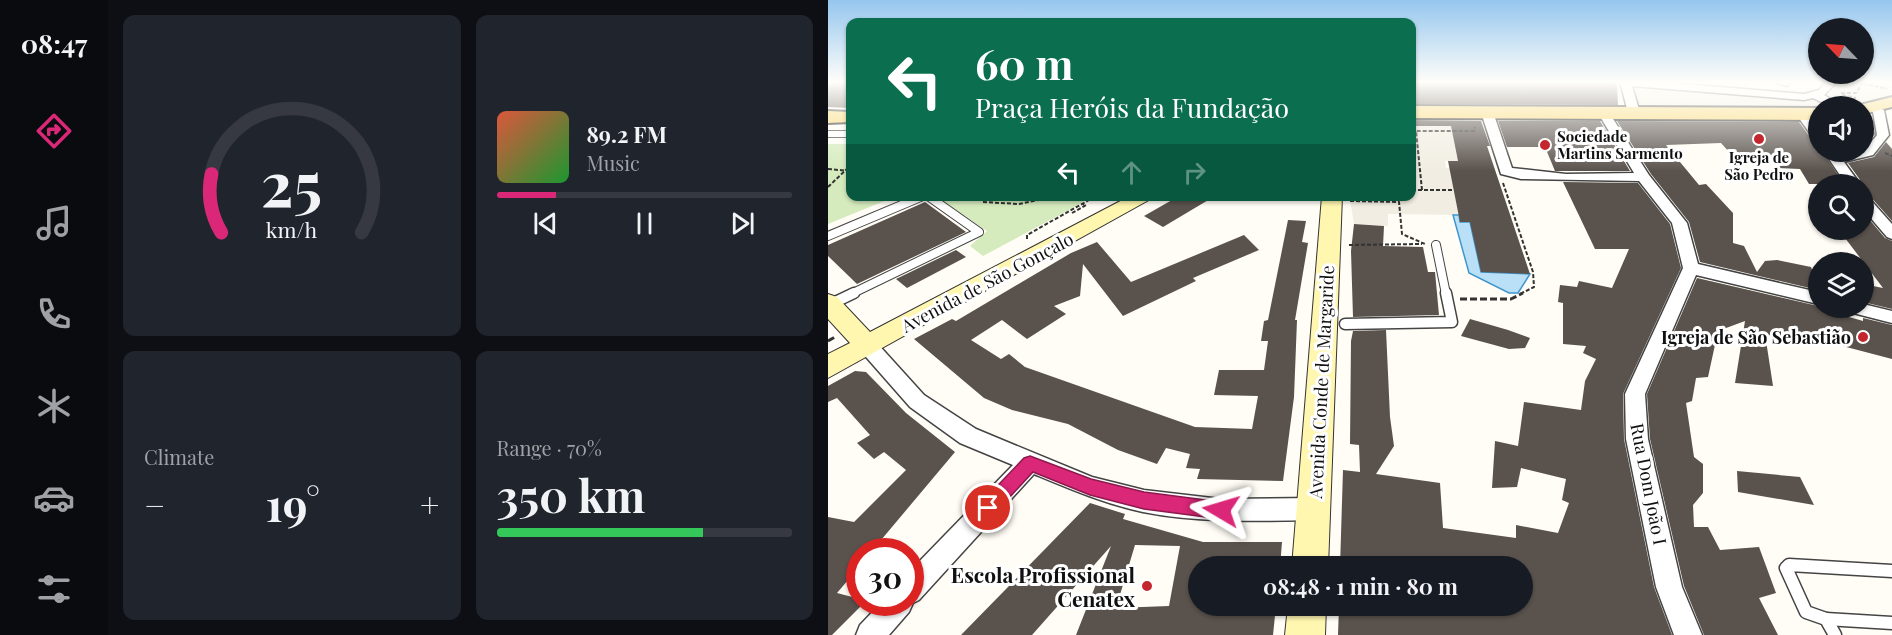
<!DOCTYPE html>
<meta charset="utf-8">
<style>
body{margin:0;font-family:"Playfair Display",serif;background:#20242c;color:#f1f3f6;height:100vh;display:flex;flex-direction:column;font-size:22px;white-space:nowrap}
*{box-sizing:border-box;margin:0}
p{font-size:20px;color:#9ea1a6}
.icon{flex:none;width:33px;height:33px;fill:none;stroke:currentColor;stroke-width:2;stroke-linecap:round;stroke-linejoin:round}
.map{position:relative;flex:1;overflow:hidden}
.sheet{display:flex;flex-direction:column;gap:15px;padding:15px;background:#0d0f14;width:720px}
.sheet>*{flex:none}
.hud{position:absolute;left:18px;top:18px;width:570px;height:183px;border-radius:12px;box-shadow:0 2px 4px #0004;background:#0b6e4f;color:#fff;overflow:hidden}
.needle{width:39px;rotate:295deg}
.fabs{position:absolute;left:980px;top:18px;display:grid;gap:12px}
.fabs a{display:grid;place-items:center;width:66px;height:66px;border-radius:50%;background:#171b24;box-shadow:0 2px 4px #0004;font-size:30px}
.speed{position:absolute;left:18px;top:538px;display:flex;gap:12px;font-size:30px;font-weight:700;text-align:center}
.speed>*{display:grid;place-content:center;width:78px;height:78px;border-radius:50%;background:#171b24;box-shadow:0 2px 4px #0004;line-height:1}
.speed .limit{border:9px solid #d22;background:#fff;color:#111}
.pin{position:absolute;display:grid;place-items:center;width:51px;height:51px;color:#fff;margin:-26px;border:3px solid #fff;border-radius:50%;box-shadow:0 2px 6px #0007}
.me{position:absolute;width:66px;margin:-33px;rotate:277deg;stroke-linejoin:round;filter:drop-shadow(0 0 4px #0008)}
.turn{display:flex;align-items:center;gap:21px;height:126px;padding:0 30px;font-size:27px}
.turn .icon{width:78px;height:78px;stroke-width:2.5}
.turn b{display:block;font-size:42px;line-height:51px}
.lanes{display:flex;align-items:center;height:57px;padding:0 30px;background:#0003;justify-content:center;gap:30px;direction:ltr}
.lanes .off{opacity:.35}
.big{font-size:45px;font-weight:700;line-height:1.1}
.sheet .card{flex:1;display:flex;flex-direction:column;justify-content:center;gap:9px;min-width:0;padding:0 21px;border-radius:12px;background:#20242c}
.sheet .dial{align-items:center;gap:0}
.dial svg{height:156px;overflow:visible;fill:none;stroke:#363941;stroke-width:7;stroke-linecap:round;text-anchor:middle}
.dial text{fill:#f1f3f6;stroke:none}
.song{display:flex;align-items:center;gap:18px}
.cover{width:72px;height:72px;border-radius:9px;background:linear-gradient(135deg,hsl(10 70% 55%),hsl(130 70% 35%))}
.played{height:6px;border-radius:3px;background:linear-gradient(90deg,#db2777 20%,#363941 20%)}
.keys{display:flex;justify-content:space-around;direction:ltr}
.heat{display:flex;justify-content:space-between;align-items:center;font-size:33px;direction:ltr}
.charge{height:9px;border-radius:4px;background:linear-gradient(90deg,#34c759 70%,#363941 0)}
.sheet .tiles{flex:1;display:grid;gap:15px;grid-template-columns:repeat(2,1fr)}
.trip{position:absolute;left:360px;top:556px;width:345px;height:60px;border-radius:30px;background:#171b24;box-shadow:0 2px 4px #0004;font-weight:700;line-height:60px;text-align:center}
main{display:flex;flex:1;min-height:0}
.dock{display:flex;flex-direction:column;width:108px;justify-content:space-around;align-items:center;background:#090b0e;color:#9ea1a6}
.dock .icon{width:42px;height:42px}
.dock .on{color:#db2777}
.dock b{font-size:27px;color:#f1f3f6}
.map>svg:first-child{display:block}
.green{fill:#d5ebbd}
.plaza{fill:#f1ede2}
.water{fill:#b9e0f7;stroke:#3f96cf;stroke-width:1.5}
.building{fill:#5a524d;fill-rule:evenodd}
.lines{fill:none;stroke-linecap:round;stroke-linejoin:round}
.lane-far3-casing{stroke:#444;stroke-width:8}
.lane-far2-casing{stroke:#444;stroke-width:10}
.lane-far1-casing{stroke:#444;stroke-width:13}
.lane-casing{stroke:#444;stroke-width:15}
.street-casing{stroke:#444;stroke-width:3}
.secondary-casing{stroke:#333;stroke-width:2}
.primary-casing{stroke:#222;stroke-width:4}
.path-far1{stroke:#333;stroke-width:2;stroke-dasharray:4 2;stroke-linecap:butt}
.path{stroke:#333;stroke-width:3;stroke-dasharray:7 3;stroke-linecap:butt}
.lane-far3{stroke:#fff;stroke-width:6}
.lane-far2{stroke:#fff;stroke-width:8}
.lane-far1{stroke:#fff;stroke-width:10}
.lane{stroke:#fff;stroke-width:12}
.street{fill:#fff;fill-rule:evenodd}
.secondary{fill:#fff6b0;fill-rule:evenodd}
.primary{fill:#f9d66b;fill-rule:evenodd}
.route{fill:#db2777;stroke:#8e194d;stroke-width:1.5}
.poi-dot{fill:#c4262e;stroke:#fff;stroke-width:2}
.labels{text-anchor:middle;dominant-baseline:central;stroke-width:6;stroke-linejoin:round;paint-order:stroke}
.far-poi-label{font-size:15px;font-weight:bold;fill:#111;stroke:#fff;text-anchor:start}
.street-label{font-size:18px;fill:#111;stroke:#fff}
.poi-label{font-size:18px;font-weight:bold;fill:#111;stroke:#fff;text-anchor:end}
.near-poi-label{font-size:21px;font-weight:bold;fill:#111;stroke:#fff;text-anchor:end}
</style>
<main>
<nav class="dock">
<b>08:47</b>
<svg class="icon on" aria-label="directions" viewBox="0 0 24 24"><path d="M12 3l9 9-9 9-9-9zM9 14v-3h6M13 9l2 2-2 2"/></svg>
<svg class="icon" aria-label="music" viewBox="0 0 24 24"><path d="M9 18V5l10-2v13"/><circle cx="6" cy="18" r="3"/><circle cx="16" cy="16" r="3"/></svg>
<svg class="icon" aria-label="phone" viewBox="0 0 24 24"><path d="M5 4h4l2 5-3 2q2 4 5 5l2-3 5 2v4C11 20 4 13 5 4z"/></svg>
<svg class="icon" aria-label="climate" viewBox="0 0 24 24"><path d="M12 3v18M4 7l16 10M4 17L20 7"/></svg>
<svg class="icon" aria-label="car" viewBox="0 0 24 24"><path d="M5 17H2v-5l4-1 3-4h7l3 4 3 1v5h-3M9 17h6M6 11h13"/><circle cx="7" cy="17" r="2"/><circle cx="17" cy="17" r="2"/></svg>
<svg class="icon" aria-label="filters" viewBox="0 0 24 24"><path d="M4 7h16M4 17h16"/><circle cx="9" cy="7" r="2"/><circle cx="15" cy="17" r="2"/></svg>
</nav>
<section class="sheet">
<div class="tiles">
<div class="card dial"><svg viewBox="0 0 100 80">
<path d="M14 69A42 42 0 1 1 86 69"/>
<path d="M14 69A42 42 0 0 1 9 39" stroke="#db2777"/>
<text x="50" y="56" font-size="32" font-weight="700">25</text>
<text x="50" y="72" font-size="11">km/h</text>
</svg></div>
<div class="card">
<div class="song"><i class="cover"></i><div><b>89.2 FM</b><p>Music</p></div></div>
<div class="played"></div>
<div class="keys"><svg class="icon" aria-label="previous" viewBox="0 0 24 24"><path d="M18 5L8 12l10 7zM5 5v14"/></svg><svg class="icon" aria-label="pause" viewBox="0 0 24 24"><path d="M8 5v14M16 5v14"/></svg><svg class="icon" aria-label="next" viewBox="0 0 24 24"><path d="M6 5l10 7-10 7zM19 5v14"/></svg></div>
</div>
<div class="card"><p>Climate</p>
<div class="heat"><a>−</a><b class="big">19°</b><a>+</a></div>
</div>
<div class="card"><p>Range · 70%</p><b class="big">350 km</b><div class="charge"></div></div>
</div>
</section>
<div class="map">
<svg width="1064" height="635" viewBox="0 0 1064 635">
<rect width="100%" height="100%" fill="#fffdf5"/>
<g class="green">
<polygon points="0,144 22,144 22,196 66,197 0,224"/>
<polygon points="109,197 256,196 256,197 254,203 155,256 142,246 159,231"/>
</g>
<g class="plaza">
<polygon points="797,82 987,95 1009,106 990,106 990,113 806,113"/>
<polygon points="1007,82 1064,82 1064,96 1018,106 995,95 1002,91"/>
<polygon points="584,126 641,126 655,137 625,139 629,157 639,157 640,161 617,161 618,168 632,168 625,186 631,215 560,214 560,226 526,224 522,199 584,196"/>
</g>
<polygon class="water" points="625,215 631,215 632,222 642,222 653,272 702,274 690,293 681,293 641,273"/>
<g class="building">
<polygon points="0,82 22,82 22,108 0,107"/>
<polygon points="584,82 785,82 789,86 790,105 584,104"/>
<polygon points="584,120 653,121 662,146 659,146 702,274 653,272 642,222 632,222 620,161 630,161 623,126 584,126"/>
<polygon points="670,121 772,121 802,171 727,171 717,147 679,147"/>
<polygon points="789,121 971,122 984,140 990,143 990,152 995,152 1016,184 981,184 972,169 949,168 940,156 930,154 902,153 893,143 838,145 871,185 878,184 905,213 905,243 916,246 929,272 937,261 949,260 983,267 985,272 990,273 990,290 872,262 861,222 823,174"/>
<polygon points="1035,125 1045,126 1047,134 1035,148"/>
<polygon points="1058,142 1064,149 1064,221 1042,196 1035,194 1035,184 1020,163 1046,157"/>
<polygon points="735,182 810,183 842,224 853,268 795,394 796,439 826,587 844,635 510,635 511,606 694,606 694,567 512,567 515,470 532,472 531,445 522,444 523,341 525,331 558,330 562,417 566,446 548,474 612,483 615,528 688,538 688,525 730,533 741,503 734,500 738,479 693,468 689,487 664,488 667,441 690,446 696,402 753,410 757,381 768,359 755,353 758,346 735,344 735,303 730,302 732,285 749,287 751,281 784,288 801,249 767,249"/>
<polygon points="351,196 387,196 335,227 316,216"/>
<polygon points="97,202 138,232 29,284 0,256 0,245"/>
<polygon points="1035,212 1057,238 1064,241 1064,309 1035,302 1035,284 1055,288 1011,230 1035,230"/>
<polygon points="460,220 478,221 474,242 480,243 467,320 469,320 466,397 455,481 369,479 372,469 358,468 362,454 338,448 329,464 290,450 240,424 184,410 156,398 86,339 124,319 128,321 243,253 269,242 303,282 416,235 431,250 365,278 368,281 295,316 255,264 252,296 226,306 238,314 199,339 174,320 143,340 173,359 181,354 197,367 367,427 424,429 430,396 386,395 391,370 436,370 440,341 433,341 436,321 440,320"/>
<polygon points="526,224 556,226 555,246 595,247 600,272 607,272 611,315 525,317 523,251"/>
<polygon points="128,250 138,257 79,288 68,279"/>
<polygon points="869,278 990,306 990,308 1035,321 1035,318 1064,325 1064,359 984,338 984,342 960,337 958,340 937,334 945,386 907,383 917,321 890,331 880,377 868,378 864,401 858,403 866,457 875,464 875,493 865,505 866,527 880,527 892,550 931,547 948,593 931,598 950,635 876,635 856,586 822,439 819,394"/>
<polygon points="642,319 680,330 702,338 697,348 681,349 633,336"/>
<polygon points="27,371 38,372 78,413 127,452 43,552 32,552 32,566 9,593 32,599 32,607 4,635 0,635 0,517 26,522 78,470 56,452 46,459 29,443 42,435 9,398 0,402 0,386"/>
<polygon points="909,471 972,477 986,505 910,492"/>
<path d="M262,503L297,514L295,519L375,542H454L452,567H370V606H448L445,635H248L283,546L204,635H133ZM307,545L352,546L341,606L288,608Z"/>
</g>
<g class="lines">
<defs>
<polyline id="lane-far3" points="0,134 22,134"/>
<g id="lane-far2">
<polyline points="0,236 95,196"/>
<polyline points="608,245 618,294"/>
<polyline points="23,294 151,232 100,196"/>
</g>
<g id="lane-far1">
<polyline points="1,305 26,293"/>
<polyline points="517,324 624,322 618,293"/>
</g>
<g id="lane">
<polyline points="998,619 1064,623"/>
<polyline points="1007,635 998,619 978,612 958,568 961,565 1064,571"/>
</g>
<g id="street">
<polygon points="787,82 831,82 976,94 991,90 998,82 1009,82 996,95 1015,106 1001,106 985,98 976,100 804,86 812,113 806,116 800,113 793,85"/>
<polygon points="964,82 959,86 949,83 949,82"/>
<polygon points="1042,104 1056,110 1061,135 1045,155 1016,162 1032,184 1018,184 997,153 1008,152 1011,155 1035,152 1049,135 1045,112 1036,107"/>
<polygon points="659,109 665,112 684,168 738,174 806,173 770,113 780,111 821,175 859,223 870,264 990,292 990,304 868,275 817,394 820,439 854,587 874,635 846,635 828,587 798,439 797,394 855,268 844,223 811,181 693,179 673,174 653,112"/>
<polygon points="970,112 978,112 990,127 990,140 986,139 968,114"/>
<polygon points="1035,196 1040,197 1064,224 1064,239 1059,237 1035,209"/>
<polygon points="1035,304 1064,311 1064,323 1021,312 1018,308 1035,308"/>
<path d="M31,329L38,331L96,395L148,429L264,477L316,490L393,499L485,498L493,501L497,509L493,517L485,520C428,521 371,523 315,512C277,504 242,489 206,474L91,600L85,603L81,612L61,635H28L32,625L53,603H82V571L185,465L132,443L82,407L24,341L22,336L24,331Z"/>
</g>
<g id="secondary">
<polygon points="302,196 328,196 0,378 0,354 22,343 0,319 0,294 9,297 42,332"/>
<polygon points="494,196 514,196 500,567 464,567"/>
<polygon points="460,606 498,606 497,635 457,635"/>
</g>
<g id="primary">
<polygon points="1064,97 1064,107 1035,114 1035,106 1028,106"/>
<polygon points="584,106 990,108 990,120 584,118"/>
<polygon points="0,111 22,112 22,122 0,123"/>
</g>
</defs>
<use href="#lane-far3" class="lane-far3-casing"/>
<use href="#lane-far2" class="lane-far2-casing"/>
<use href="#lane-far1" class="lane-far1-casing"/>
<use href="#lane" class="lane-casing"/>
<use href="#street" class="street-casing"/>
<use href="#secondary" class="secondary-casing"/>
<use href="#primary" class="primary-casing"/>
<g class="path-far1">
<polyline points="1035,83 1059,89"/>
<polyline points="1013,93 1028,93 1035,82"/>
<polyline points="1014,95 1028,98"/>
<polyline points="1057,153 1064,156"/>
<polyline points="0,169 22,171"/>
<polyline points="675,183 705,272 706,287 692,294"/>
<polyline points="0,187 22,166"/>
<polyline points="584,190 625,190"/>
<polyline points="594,190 588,131 646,131 647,127"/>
<polyline points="522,201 571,202 574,234 597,244"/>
<polyline points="155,202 191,204 230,196"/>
<polyline points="244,213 258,205 255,204"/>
<polyline points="199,239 199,235 261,200 260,196"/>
<polyline points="521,245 594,244"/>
</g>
<g class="path">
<polyline points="632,299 683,299 695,293"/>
<polyline points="0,341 7,337"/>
</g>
<use href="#lane-far3" class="lane-far3"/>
<use href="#lane-far2" class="lane-far2"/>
<use href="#lane-far1" class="lane-far1"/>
<use href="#lane" class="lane"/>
<use href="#street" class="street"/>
<use href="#secondary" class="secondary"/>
<use href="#primary" class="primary"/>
</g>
<linearGradient id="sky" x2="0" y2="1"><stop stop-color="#95c6ee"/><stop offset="0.48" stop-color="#fffefa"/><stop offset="1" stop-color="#fffefa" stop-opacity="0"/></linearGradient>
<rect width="1064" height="171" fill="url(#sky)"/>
<polygon class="route" points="202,456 263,479 316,492 393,502 399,504 402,510 399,517 393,519 316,509 262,495 205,472 166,514 160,517 154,514 151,508 154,502 196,458"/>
<g class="poi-dot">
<circle cx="931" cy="139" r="6"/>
<circle cx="717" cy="145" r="6"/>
<circle cx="1035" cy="337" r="6"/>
<circle cx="319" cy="586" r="6"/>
</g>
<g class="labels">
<g class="far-poi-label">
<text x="729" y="136">Sociedade<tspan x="729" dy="17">Martins Sarmento</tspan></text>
<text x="931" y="157" text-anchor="middle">Igreja de<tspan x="931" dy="17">São Pedro</tspan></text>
</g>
<g class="street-label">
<text transform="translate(159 282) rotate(-28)">Avenida de São Gonçalo</text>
<text transform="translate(493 382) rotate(-87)">Avenida Conde de Margaride</text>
<text transform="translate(821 484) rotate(79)">Rua Dom João I</text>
</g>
<g class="poi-label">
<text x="1023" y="337">Igreja de São Sebastião</text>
</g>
<g class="near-poi-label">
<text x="307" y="574">Escola Profissional<tspan x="307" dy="24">Cenatex</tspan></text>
</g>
</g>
</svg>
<div class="fabs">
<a><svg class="needle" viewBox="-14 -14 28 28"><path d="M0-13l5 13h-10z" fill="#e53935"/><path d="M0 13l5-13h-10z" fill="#9ea1a6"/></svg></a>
<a><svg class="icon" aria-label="sound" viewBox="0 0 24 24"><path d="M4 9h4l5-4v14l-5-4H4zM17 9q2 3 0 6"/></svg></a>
<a><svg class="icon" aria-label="search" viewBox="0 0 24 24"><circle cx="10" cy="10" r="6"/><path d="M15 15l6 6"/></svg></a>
<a><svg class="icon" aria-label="layers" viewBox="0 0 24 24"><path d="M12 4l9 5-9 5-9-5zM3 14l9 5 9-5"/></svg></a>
</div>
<div class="speed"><div class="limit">30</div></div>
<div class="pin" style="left:160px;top:508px;background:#d93025"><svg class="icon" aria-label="arrive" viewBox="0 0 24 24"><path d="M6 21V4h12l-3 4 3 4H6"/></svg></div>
<svg class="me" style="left:393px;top:510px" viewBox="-20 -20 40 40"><path d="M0-17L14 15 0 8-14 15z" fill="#db2777" stroke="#fff" stroke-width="4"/></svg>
<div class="trip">08:48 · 1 min · 80 m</div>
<div class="hud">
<div class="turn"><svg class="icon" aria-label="left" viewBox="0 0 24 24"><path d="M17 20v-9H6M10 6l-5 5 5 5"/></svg><div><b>60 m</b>Praça Heróis da Fundação</div></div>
<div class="lanes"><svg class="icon" aria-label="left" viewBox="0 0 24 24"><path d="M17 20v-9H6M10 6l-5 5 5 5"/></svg><svg class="icon off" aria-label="ahead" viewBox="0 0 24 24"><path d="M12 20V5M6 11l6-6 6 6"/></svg><svg class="icon off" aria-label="right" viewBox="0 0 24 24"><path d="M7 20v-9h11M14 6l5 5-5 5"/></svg></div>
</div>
</div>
</main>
